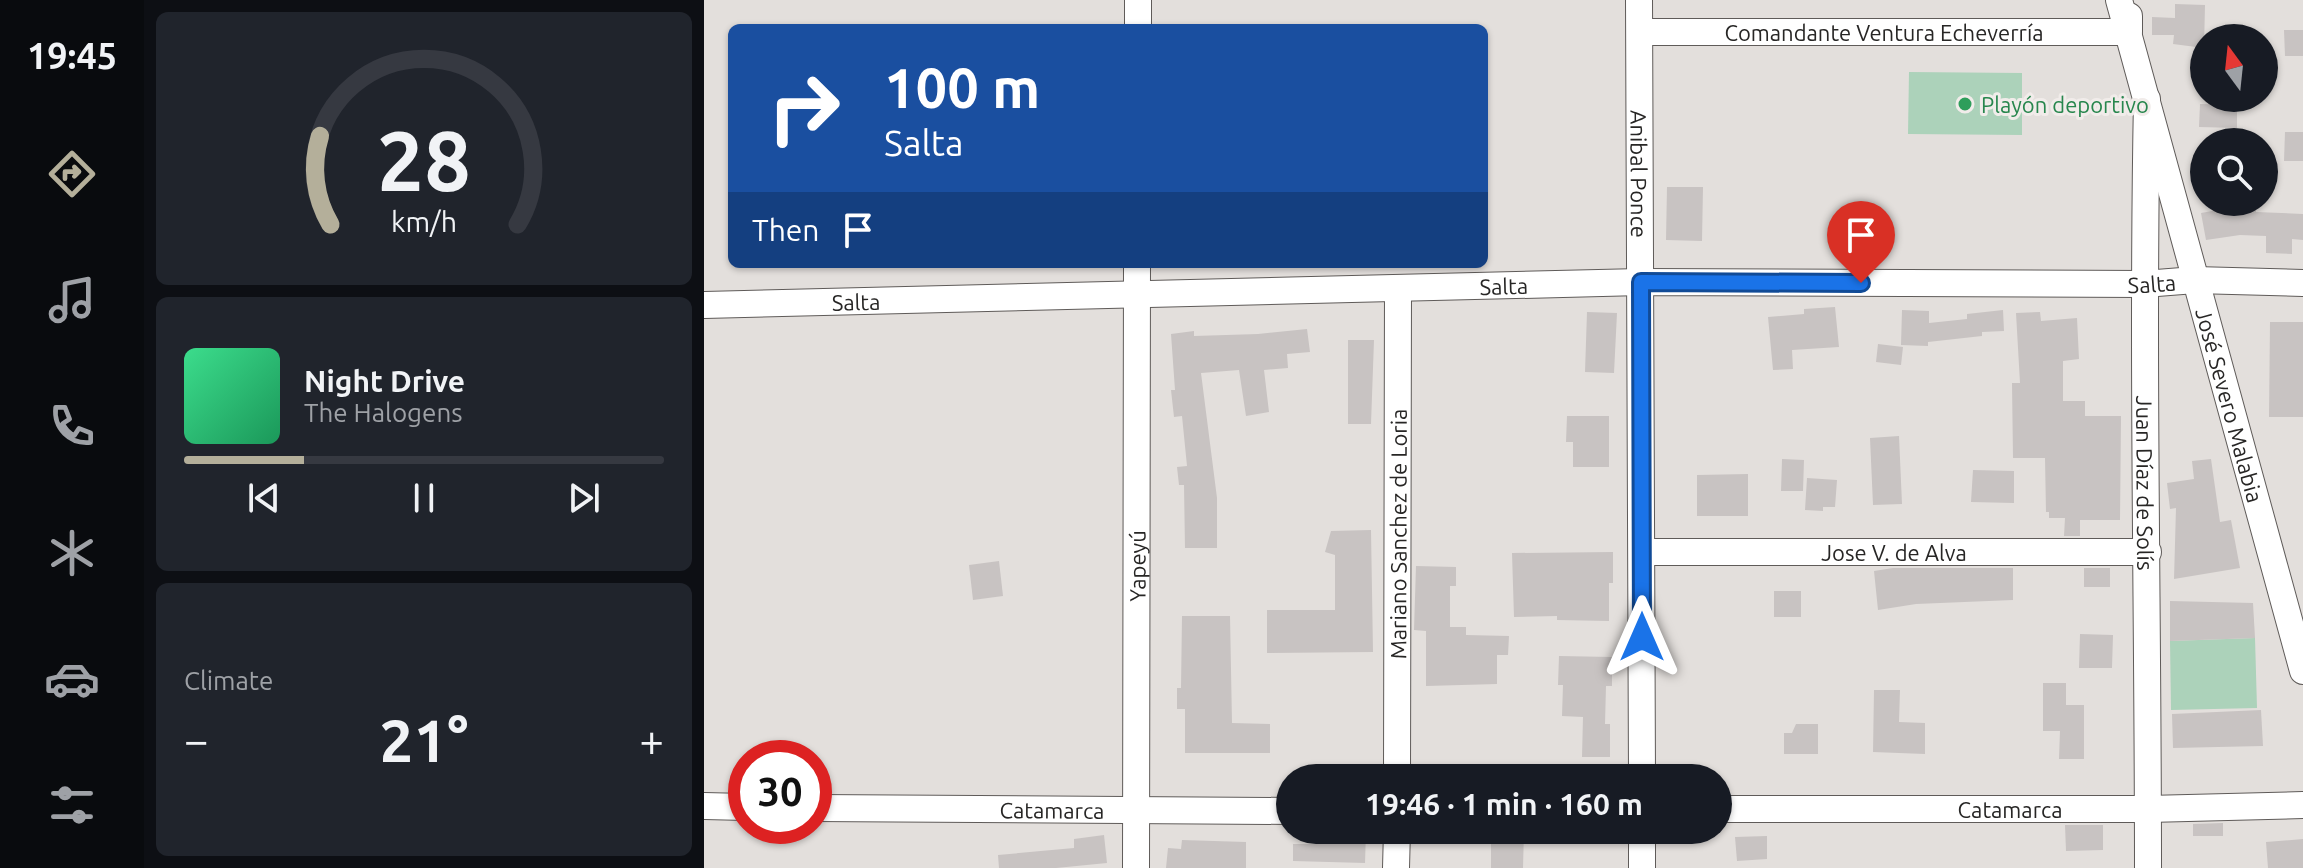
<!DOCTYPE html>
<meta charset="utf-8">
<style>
body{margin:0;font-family:Ubuntu,sans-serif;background:#20242c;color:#f1f3f6;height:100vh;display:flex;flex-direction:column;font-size:30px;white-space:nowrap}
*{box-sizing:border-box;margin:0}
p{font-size:26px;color:#9ea1a6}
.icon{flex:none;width:44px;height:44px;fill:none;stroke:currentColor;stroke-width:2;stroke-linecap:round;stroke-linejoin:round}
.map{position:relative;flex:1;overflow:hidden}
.sheet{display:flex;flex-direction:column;gap:12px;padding:12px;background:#0d0f14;width:560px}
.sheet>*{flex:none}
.top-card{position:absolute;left:24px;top:24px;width:760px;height:244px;border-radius:12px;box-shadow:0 2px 6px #0004;background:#1a4fa0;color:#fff;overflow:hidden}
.needle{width:52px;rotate:345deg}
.tools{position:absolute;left:1486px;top:24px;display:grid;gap:16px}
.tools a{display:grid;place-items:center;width:88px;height:88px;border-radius:50%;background:#171b24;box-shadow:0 2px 6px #0004;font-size:40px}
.speed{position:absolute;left:24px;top:740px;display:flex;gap:16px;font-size:40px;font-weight:700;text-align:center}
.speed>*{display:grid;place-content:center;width:104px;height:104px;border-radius:50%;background:#171b24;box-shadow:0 2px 6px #0004;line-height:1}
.speed .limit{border:12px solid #d22;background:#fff;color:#111}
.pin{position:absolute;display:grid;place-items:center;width:68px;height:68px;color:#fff;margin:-82px -34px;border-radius:50% 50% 50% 0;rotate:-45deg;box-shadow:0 0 8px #0007}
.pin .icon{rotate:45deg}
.me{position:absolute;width:88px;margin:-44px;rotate:0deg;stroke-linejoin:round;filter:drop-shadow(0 0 6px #0008)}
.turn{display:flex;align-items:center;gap:28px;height:168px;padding:0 24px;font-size:36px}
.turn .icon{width:104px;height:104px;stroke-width:2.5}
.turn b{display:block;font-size:56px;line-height:68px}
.then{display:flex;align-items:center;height:76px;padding:0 24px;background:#0003;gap:16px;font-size:30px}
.big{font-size:60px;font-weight:700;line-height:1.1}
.sheet .tile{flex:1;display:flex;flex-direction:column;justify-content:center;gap:12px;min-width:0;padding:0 28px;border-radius:12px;background:#20242c}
.sheet .dial{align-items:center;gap:0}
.dial svg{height:208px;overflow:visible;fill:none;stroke:#363941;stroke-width:7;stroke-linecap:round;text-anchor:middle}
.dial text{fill:#f1f3f6;stroke:none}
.song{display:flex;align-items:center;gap:24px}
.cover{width:96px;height:96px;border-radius:12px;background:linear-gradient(135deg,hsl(150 70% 55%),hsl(150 70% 35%))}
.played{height:8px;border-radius:4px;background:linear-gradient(90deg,#b4af9a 25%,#363941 25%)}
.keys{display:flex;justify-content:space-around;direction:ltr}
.heat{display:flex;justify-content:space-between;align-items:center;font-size:44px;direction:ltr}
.trip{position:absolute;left:572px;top:764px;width:456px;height:80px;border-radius:40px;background:#171b24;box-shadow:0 2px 6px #0004;font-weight:700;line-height:80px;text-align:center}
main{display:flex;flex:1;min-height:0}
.dock{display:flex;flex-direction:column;width:144px;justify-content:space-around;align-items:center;background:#090b0e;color:#9ea1a6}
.dock .icon{width:56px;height:56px}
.dock .active{color:#b4af9a}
.dock b{font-size:36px;color:#f1f3f6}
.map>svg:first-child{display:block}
.green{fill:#acd2ba}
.building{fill:#c8c3c2}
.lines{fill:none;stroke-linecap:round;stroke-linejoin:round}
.minor-casing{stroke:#5f5b59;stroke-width:28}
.minor{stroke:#fff;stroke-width:26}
.route-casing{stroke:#114b97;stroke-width:20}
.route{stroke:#1a73e8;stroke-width:14}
.leisure-dot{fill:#2e9e5b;stroke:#f1ecea;stroke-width:3}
.labels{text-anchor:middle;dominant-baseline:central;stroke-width:6;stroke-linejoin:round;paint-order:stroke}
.street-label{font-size:22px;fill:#272625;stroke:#f1ecea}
.leisure-label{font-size:22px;fill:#27864d;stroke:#f1ecea;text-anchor:start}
</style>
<main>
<nav class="dock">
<b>19:45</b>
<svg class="icon active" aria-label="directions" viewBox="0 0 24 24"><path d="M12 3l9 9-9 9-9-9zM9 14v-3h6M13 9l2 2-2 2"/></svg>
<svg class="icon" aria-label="music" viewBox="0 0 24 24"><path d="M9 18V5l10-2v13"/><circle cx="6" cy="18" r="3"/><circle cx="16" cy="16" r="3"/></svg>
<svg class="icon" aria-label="phone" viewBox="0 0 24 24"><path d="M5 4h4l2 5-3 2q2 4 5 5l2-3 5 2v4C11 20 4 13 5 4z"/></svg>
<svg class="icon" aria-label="climate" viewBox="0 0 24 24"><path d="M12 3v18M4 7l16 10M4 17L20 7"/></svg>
<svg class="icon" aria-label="car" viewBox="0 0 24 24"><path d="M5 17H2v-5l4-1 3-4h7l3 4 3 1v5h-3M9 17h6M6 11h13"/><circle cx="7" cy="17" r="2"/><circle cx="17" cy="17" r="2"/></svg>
<svg class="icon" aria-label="filters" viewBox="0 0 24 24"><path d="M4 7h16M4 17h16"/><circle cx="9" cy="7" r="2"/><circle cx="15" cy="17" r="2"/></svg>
</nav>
<section class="sheet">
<div class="tile dial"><svg viewBox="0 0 100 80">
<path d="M14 69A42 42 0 1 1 86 69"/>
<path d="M14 69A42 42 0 0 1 10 35" stroke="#b4af9a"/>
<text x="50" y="56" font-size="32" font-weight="700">28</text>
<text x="50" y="72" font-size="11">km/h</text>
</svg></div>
<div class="tile">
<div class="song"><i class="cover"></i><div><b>Night Drive</b><p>The Halogens</p></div></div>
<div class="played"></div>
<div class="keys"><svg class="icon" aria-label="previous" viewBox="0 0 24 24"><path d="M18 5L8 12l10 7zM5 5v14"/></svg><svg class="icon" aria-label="pause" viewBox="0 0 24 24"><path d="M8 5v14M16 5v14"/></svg><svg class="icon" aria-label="next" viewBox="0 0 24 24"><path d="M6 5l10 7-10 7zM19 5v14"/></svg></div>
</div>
<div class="tile"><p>Climate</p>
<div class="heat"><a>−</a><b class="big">21°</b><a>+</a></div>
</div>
</section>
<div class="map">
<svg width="1599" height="868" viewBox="0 0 1599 868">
<rect width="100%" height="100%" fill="#e3dfdc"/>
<g class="green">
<polygon points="1205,72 1318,73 1318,135 1204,134"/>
<polygon points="1551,638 1553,708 1467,710 1466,641"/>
</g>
<g class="building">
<polygon points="1471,4 1501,5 1500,48 1469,44 1470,35 1448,35 1448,17 1471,18"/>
<polygon points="1580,30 1599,30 1599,56 1581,56"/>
<polygon points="1496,104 1533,105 1533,128 1495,127"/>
<polygon points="1581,132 1599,132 1599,161 1580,161"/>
<polygon points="963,187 999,187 998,241 962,240"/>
<polygon points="1525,206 1552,206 1552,212 1599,214 1599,240 1588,239 1588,254 1562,253 1562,236 1536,235 1502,240 1497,213 1525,208"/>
<polygon points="1131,307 1135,347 1088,350 1089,369 1069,370 1064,317 1100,314 1100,309"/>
<polygon points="1198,310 1225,311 1225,323 1263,319 1263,314 1299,310 1300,331 1278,332 1278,336 1224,342 1224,346 1197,345"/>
<polygon points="883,312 913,313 910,373 881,372"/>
<polygon points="1336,312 1337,321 1373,318 1375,359 1359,361 1359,401 1381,401 1381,416 1417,416 1416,520 1376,520 1376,536 1360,536 1361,518 1345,518 1345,512 1342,512 1341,458 1309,458 1308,383 1316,383 1312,313"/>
<polygon points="1566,322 1599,322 1599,417 1565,417"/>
<polygon points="603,329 606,352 583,354 584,368 560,370 565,412 542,416 535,370 497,373 513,498 513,548 481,548 480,485 475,485 473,467 483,466 478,416 470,417 467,390 471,390 467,334 490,331 490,336 554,334"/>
<polygon points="644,340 670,340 667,424 644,424"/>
<polygon points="1174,344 1199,347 1197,365 1172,362"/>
<polygon points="863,416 905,416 905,467 869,467 869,442 862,442"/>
<polygon points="1195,436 1198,504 1169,505 1166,438"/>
<polygon points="1078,459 1100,460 1099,491 1077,491"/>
<polygon points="1507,459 1516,522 1527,520 1536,568 1470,579 1472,508 1466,509 1463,483 1490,479 1488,461"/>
<polygon points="1269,470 1310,471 1310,503 1267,502"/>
<polygon points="1044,474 1044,516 993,516 993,475"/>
<polygon points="1103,478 1133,480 1131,507 1119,507 1119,511 1101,510"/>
<polygon points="667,530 669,652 563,653 563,610 631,610 631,555 621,552 627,531"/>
<polygon points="909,552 909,583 905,583 905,621 853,620 853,616 810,617 808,553"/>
<polygon points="295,561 299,596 269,600 265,565"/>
<polygon points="712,566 752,567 752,586 746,586 746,627 762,627 762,635 805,636 804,655 793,655 793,684 722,686 722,631 710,630"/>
<polygon points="1189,568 1309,568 1309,600 1212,604 1174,610 1170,571"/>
<rect x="1380" y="568" width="26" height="19"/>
<rect x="1070" y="591" width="27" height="26"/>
<polygon points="1466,601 1549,603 1551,638 1466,641"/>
<polygon points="478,616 526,616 528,723 566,724 566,753 481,753 481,709 473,709 473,688 477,688"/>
<polygon points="1376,634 1409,635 1408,668 1375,668"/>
<polygon points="855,656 908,657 908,686 902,686 901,724 906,724 906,757 878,757 879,717 858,716 859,685 854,685"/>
<polygon points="1339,683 1362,683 1362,705 1380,705 1380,759 1355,759 1356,731 1339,731"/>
<polygon points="1170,690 1196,690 1195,722 1221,723 1221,754 1169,752"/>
<polygon points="1557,710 1559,746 1469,748 1468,714"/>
<polygon points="1092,724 1114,724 1114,754 1080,754 1080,733 1088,733"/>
<polygon points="1519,823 1519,836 1489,836 1489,824"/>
<polygon points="1361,825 1399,825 1399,850 1362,851"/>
<polygon points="787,830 820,830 819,868 787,868"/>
<polygon points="625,831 662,832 661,863 589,861 589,844 625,844"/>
<polygon points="400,835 403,863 352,868 295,868 294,855 370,848 370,839"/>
<polygon points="1063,836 1063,859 1033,861 1031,837"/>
<polygon points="1599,839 1599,868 1564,868 1562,842"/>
<polygon points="478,840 542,842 542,868 462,868 464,848 477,849"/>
</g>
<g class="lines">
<defs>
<g id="minor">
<path id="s1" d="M935,0L938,778"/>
<path id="s2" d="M1415,0L1599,671"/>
<polyline points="434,28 434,0"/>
<path id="s3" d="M936,32H1425V16"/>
<path id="s4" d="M1443,99C1438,355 1444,612 1444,868"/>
<path id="s5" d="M0,305L937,282L1440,284L1491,280L1599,283"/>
<path id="s6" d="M938,552H1444"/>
<path id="s7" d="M693,778L694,288"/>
<polyline points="0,806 42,807"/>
<path id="s8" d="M110,808L586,811"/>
<path id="s9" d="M1014,809H1444L1599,805"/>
<path id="s10" d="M432,868L433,264"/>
<polyline points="692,868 693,830"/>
<polyline points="938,868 938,830"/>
</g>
</defs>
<use href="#minor" class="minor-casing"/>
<use href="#minor" class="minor"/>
</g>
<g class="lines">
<defs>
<polyline id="route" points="938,637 937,282 1157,283"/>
</defs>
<use href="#route" class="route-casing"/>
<use href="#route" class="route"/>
</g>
<circle class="leisure-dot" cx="1261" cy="104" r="8"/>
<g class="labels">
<g class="street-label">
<text stroke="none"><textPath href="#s3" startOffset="244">Comandante Ventura Echeverría</textPath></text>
<text stroke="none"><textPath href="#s1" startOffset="174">Anibal Ponce</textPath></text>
<text stroke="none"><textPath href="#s5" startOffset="1448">Salta</textPath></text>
<text stroke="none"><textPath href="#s5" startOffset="800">Salta</textPath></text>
<text stroke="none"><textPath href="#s5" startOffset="152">Salta</textPath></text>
<text stroke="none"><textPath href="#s2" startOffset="420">José Severo Malabia</textPath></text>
<text stroke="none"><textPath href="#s4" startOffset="384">Juan Díaz de Solís</textPath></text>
<text stroke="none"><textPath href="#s7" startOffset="244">Mariano Sanchez de Loria</textPath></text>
<text stroke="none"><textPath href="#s6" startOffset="252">Jose V. de Alva</textPath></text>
<text stroke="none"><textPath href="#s10" startOffset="302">Yapeyú</textPath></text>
<text stroke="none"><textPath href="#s9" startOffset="292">Catamarca</textPath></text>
<text stroke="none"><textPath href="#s8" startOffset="238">Catamarca</textPath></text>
</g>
<g class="leisure-label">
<text x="1277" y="104">Playón deportivo</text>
</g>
</g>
</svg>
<div class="tools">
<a><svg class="needle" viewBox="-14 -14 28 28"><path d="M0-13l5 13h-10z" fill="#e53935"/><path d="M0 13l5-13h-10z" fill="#9ea1a6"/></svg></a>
<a><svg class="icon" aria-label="search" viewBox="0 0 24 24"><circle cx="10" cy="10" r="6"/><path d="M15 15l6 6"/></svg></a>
</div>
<div class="speed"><div class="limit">30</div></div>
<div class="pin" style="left:1157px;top:283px;background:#d93025"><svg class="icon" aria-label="arrive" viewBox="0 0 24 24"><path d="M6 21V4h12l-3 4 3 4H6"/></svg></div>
<svg class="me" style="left:938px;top:637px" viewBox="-20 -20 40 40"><path d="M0-17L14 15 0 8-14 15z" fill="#1a73e8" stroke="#fff" stroke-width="4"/></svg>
<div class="trip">19:46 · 1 min · 160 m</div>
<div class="top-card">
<div class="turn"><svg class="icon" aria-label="right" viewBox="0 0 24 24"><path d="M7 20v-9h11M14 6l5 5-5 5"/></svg><div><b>100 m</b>Salta</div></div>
<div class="then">Then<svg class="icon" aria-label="arrive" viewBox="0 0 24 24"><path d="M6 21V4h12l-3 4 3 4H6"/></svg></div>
</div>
</div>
</main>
